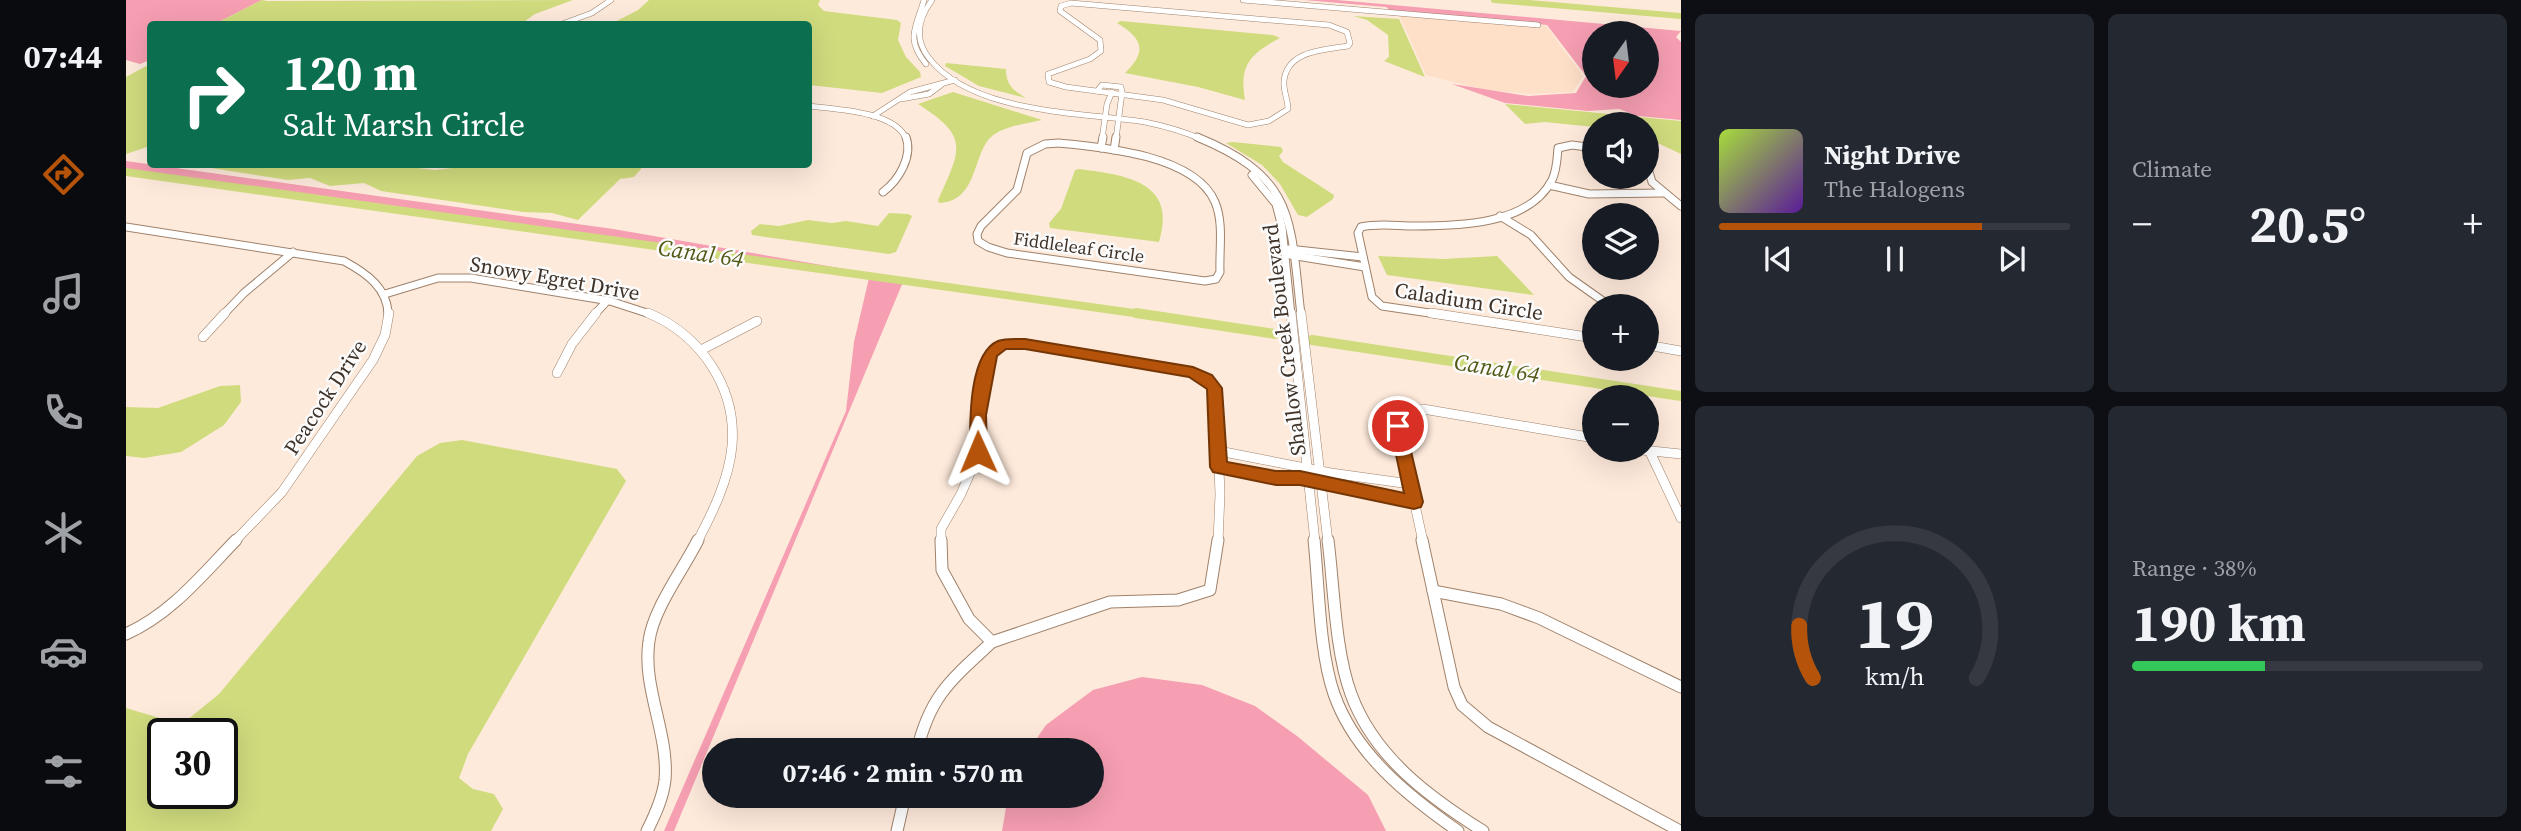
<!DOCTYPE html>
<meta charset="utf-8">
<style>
body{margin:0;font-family:"Source Serif 4",serif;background:#242831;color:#f1f3f6;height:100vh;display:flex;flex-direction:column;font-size:26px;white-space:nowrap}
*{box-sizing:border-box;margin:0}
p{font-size:23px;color:#9ea1a6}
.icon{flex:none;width:38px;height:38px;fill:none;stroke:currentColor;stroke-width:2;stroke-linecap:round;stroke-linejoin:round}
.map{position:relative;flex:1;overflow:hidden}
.details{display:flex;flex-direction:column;gap:14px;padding:14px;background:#0d0f14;width:840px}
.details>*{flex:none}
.top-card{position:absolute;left:21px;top:21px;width:665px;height:147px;border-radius:7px;box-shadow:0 7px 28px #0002;background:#0b6e4f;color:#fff;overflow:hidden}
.needle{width:46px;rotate:194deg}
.buttons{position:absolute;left:1456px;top:21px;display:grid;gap:14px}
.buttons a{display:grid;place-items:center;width:77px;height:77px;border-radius:50%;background:#171b24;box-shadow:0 7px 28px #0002;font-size:35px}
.speed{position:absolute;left:21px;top:718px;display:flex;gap:14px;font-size:35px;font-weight:700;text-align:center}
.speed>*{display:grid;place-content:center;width:91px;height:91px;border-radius:50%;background:#171b24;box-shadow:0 7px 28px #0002;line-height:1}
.speed .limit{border:4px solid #111;border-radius:10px;background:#fff;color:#111}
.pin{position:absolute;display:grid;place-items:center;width:60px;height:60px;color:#fff;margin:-30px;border:4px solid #fff;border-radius:50%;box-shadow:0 2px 7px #0007}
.me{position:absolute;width:77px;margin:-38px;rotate:359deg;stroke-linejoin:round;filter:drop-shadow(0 0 5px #0008)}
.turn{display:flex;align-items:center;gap:24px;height:147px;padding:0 21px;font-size:32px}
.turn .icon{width:91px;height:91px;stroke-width:2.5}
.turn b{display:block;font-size:49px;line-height:60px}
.big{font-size:52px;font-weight:700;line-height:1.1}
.details .widget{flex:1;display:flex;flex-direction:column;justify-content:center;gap:10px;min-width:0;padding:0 24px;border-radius:10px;background:#242831}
.details .dial{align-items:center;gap:0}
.dial svg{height:182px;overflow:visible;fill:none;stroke:#363941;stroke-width:7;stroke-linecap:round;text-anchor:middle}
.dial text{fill:#f1f3f6;stroke:none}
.song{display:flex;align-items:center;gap:21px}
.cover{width:84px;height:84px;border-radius:10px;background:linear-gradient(135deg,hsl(80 70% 55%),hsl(270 70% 35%))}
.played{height:7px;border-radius:4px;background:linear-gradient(90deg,#b45309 75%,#363941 75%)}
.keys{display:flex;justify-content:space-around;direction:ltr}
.heat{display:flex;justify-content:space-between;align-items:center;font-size:38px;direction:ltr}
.charge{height:10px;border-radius:5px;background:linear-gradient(90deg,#34c759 38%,#363941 0)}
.details .tiles{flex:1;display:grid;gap:14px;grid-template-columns:repeat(2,1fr)}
.trip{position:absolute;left:576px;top:738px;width:402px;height:70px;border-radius:35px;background:#171b24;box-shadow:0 7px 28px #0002;font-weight:700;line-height:70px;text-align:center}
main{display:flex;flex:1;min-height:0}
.tab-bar{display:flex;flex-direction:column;width:126px;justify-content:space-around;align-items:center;background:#090b0e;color:#9ea1a6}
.tab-bar .icon{width:49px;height:49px}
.tab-bar .on{color:#b45309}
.tab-bar b{font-size:32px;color:#f1f3f6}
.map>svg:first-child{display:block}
.built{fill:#fedfc7}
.green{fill:#f69eb2;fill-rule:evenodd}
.water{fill:#d0db7e;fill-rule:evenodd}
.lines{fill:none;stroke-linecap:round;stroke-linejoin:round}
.canal-far2{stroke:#d0db7e;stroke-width:6}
.canal-far1{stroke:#d0db7e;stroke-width:8}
.canal{stroke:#d0db7e;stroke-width:10}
.street-far3-casing{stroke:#9f826b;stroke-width:6}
.street-far2-casing{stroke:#9f826b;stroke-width:9}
.street-far1-casing{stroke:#9f826b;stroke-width:10}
.street-casing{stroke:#9f826b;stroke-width:13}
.street-far3{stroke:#fff;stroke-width:5}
.street-far2{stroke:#fff;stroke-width:7}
.street-far1{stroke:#fff;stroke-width:9}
.street{stroke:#fff;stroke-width:11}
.route{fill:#b45309;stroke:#753606;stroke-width:2}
.labels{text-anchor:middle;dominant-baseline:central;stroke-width:5;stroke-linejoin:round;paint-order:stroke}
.far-street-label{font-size:18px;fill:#3f3329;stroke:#fbfbfb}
.street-label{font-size:21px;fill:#3f3329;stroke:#fbfbfb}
.water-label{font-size:23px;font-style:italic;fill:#525814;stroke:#fbfbfb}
</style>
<main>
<nav class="tab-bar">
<b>07:44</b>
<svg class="icon on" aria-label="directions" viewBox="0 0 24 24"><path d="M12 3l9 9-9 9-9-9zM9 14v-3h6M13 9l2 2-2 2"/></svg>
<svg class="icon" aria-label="music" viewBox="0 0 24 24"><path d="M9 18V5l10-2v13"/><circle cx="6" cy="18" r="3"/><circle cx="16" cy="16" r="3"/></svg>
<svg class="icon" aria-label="phone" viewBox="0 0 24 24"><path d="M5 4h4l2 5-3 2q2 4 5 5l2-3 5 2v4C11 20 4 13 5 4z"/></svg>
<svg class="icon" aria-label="climate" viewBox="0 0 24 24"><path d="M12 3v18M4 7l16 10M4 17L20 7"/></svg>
<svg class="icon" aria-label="car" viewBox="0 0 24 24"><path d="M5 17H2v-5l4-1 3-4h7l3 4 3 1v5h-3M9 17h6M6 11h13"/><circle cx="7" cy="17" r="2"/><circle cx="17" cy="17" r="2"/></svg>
<svg class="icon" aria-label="filters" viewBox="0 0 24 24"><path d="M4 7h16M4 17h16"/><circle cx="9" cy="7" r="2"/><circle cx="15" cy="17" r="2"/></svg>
</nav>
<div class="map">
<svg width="1555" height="831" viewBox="0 0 1555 831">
<rect width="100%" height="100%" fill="#feeadb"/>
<polygon class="built" points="1272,13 1420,26 1457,76 1447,92 1402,94 1356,89 1300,75"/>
<g class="green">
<polygon points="0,0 136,0 89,24 24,24 24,60 14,64 0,60"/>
<path d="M1178,0H1211L1555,31L1550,37L1555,42V120L1512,116L1493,109L1462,111L1379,103L1326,84L1402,96L1450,93L1460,76L1421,25L1265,11L1260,7ZM1468,33H1521V86H1468Z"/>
<polygon points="0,161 487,229 754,275 757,278 777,282 548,831 538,831 720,411 728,342 743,278 482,238 0,173"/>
<polygon points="1016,677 1076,685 1129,706 1171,736 1242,795 1260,831 876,831 882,796 966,796 966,751 902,751 920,725 967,690"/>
</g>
<g class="water">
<polygon points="136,0 141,1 447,0 409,14 395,24 89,24"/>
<polygon points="523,0 694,0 692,5 698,11 771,20 775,23 772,40 780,57 794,72 795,77 756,93 683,85 682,24 485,24 512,10"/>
<polygon points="1227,16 1273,19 1299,77 1258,61 1263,57 1262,35 1241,20"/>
<path d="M995,21L1147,35L1154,38C1124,54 1113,65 1119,100L1072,87L999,73C1022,51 1016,38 991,23Z"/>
<path d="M820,63L880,69C880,85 887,90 900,98L853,86L819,66Z"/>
<polygon points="24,64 24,146 0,154 0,77"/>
<path d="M827,92L916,120C899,124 876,126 864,138C846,157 852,201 813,203L812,200C835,149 844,137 792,104Z"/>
<polygon points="1379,104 1555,121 1555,154 1521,138 1521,124 1468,124 1468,127 1419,122 1399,124"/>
<polygon points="1107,142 1155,147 1157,151 1153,156 1157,162 1208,195 1207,199 1181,217 1172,215 1154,184 1136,165 1100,143"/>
<polygon points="266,165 309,170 362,164 515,164 515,169 508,177 494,179 452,220 426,213 397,212 255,191 238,183 204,186 184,178 162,180 66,165"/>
<path d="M953,169C999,175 1052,181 1033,242L924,228L923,223L935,209L949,170Z"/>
<polygon points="763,213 782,214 786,216 770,252 763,254 626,235 625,231 634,224 653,226 682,220 706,223 720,221 752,226"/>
<polygon points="1252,256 1317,259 1371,256 1408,295 1261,275"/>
<polygon points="114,385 115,402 98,425 55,452 18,458 0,456 0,407 32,408 94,386"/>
<path d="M336,440L491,469L500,481L342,754L333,778L347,789L368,794L377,809L365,831H0V708L47,722L61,720L93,694L291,456L314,443ZM96,733V793H37V733Z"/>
</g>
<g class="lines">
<polyline class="canal-far2" points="1368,0 1555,16"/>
<polyline class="canal-far1" points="0,172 1022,315"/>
<g class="canal">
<polyline points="1010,313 1149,334"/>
<polyline points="1186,340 1555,396"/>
</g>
<defs>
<g id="street-far3">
<path d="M798,0C790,28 779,38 800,64"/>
<path d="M806,0C792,19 788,39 803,58C846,114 955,112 1019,122C1038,126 1057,131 1075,139"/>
<polyline points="1117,0 1412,25"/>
<path d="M945,3L1203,25L1221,32L1224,43L1222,46C1199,50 1161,50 1158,81C1157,90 1162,100 1162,109L1143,121L1122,125L1037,100L940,87L923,82L922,74L964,59L975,51L974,40L934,11L935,6Z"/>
<polyline points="436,24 466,13 485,0"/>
<polyline points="971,91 976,85 995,87 996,93"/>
<polyline points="775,99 803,94 815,85"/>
<path d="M682,106C707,109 770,111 780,139"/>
<polyline points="747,116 784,92 829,80"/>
<polyline points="976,139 981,104 986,92"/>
<polyline points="990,139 996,93"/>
</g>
<g id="street-far2">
<path d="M1071,137C1171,178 1164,220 1175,315"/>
<path d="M933,143C976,147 1069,155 1089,202C1098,223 1093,250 1094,272L1090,279L1079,281L881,253L862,247L852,241L851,234L855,226L891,190L901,153L919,144Z"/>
<polyline points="975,148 977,137"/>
<polyline points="988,150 990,137"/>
<polyline points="1521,165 1526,182 1555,206"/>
<polyline points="1126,175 1150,204 1156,227 1165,315"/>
<polyline points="1423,185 1463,194 1537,193"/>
<path d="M757,192C773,180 787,156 780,137"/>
<polyline points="1374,216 1405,235 1443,277 1484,306"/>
<path d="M0,227L218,261C240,273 262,288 262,315"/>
<polyline points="1162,249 1237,257"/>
<polyline points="1164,255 1239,267"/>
<polyline points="259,294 312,278 345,278 484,301 527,315"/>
<polyline points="97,315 118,293 167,252"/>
<polyline points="468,315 481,301"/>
<path d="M1317,315L1256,306L1246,297L1232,233L1235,227C1252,223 1271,226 1289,226C1332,226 1403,225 1426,180C1431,170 1431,159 1432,148L1446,145L1468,148"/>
</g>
<g id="street-far1">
<path d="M522,313C575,335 611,388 606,446C603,479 587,512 571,542"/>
<polyline points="1165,313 1189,542"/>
<polyline points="1175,313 1202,542"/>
<polyline points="1305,313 1468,338"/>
<polyline points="77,337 99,313"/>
<polyline points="1521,345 1555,351"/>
<polyline points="575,350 631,321"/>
<polyline points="431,373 446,344 470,313"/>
<polyline points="1516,450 1555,454"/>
<polyline points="1093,451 1205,473 1284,484"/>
<polyline points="1524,452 1555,518"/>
<polyline points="1093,467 1150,478 1174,478 1288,502"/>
<polyline points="108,542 156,492 247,360 259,335 263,313"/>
<polyline points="815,542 815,529 835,494 853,452 851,415 865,354 876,345 899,344 1067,372 1082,381 1090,396 1094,494 1092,542"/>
<polyline points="1297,542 1272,426 1280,413 1297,409 1468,438"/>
</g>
<g id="street">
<polyline points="815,540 816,570 843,619 866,642"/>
<path d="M1188,540C1193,586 1193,651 1208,694C1229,754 1282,796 1332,831"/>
<path d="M1202,540C1208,587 1209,651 1225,694C1248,757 1303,797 1357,831"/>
<polyline points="1296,540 1328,687 1336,705 1362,727 1554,831"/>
<polyline points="1307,591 1375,604 1413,618 1555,687"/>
<path d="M0,634C45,614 76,575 110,540"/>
<polyline points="866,642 984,602 1052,600 1084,590 1092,540"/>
<path d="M791,751C804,695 826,679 866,642"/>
<path d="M521,831C529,815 537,798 539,780C543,733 516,688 523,641C527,609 557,570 572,540"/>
<polyline points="771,831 779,796"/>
</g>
</defs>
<use href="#street-far3" class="street-far3-casing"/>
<use href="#street-far2" class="street-far2-casing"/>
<use href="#street-far1" class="street-far1-casing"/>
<use href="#street" class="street-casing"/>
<use href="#street-far3" class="street-far3"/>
<use href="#street-far2" class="street-far2"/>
<use href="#street-far1" class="street-far1"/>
<use href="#street" class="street"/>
</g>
<path class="route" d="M899,339L1067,367L1086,375L1096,388L1101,462L1150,471H1174L1278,493L1264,426L1266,422H1278L1297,502L1295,507L1288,509L1174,485H1150L1087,472L1084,467L1081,389L1063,377L899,349H880L871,356L860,415L861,452L852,459L847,457L844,452C844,424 842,354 872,341C879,338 891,339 899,339Z"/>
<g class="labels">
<g class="far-street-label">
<text transform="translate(953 247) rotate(8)">Fiddleleaf Circle</text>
</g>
<g class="street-label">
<text transform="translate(429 278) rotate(10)">Snowy Egret Drive</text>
<text transform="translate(1343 301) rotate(9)">Caladium Circle</text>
<text transform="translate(1158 340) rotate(-97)">Shallow Creek Boulevard</text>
<text transform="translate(199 397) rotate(-57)">Peacock Drive</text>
</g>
<g class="water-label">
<text transform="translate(575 253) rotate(8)">Canal 64</text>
<text transform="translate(1371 368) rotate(9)">Canal 64</text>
</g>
</g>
</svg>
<div class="buttons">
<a><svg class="needle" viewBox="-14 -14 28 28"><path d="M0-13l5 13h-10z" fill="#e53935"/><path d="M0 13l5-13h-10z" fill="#9ea1a6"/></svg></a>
<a><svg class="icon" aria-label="sound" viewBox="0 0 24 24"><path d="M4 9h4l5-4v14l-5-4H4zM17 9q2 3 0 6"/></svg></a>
<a><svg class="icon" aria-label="layers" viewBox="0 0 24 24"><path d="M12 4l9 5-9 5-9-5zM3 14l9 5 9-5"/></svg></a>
<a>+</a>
<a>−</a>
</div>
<div class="speed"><div class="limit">30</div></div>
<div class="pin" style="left:1272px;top:426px;background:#d93025"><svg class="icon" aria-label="arrive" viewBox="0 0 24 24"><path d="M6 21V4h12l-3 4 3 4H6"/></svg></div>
<svg class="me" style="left:852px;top:452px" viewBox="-20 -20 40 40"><path d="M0-17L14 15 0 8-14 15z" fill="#b45309" stroke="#fff" stroke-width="4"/></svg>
<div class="trip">07:46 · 2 min · 570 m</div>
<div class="top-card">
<div class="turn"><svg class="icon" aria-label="right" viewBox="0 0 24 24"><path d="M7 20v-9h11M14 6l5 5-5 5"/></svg><div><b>120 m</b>Salt Marsh Circle</div></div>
</div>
</div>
<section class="details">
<div class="tiles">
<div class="widget">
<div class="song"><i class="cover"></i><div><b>Night Drive</b><p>The Halogens</p></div></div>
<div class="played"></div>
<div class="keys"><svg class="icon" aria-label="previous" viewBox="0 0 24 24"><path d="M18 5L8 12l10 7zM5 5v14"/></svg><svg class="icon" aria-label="pause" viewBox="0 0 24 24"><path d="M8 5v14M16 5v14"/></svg><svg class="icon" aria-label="next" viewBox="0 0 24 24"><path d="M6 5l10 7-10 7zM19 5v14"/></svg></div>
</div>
<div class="widget"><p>Climate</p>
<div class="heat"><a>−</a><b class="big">20.5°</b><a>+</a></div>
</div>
<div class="widget dial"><svg viewBox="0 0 100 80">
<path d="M14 69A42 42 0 1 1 86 69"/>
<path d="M14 69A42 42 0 0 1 8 46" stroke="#b45309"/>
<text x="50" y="56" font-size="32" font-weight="700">19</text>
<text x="50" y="72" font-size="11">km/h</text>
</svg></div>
<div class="widget"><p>Range · 38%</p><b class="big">190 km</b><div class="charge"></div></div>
</div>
</section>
</main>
